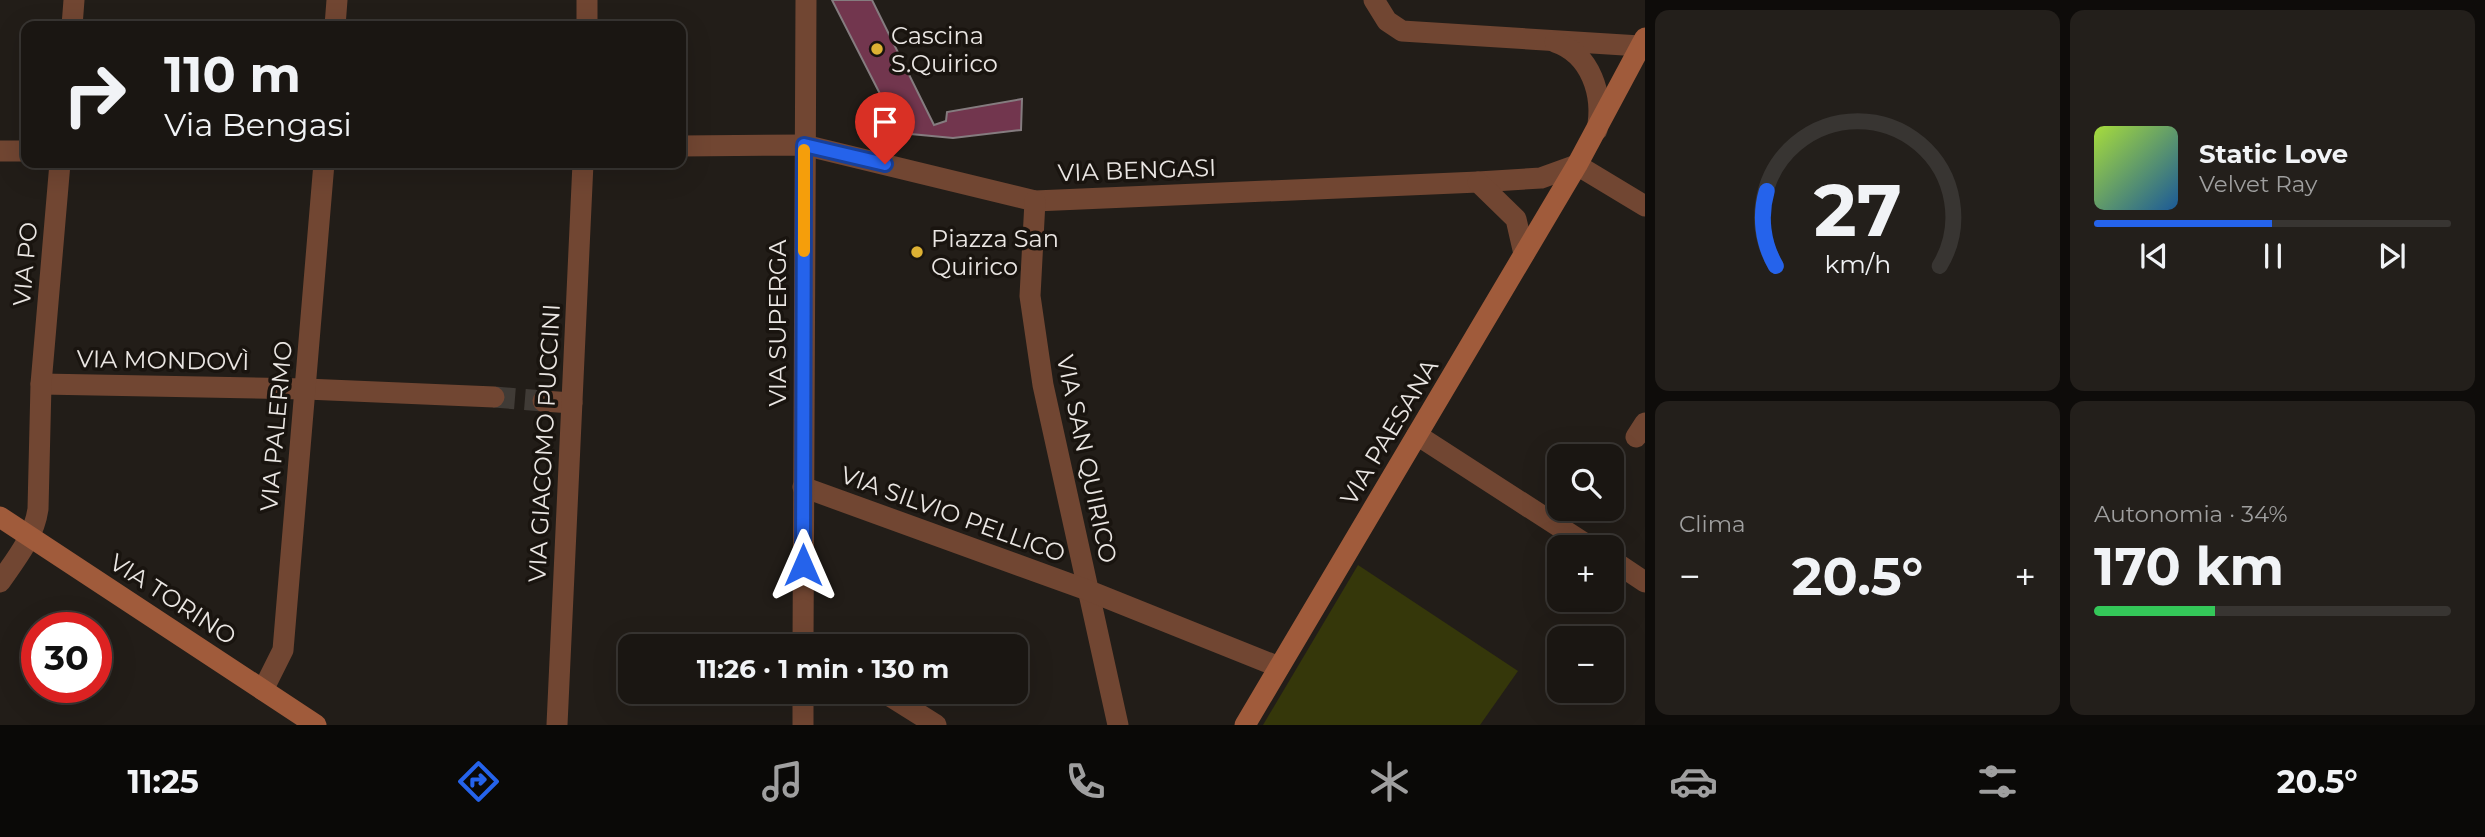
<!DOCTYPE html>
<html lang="it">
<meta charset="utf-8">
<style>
body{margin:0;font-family:Montserrat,sans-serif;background:#231f1b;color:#f1f3f6;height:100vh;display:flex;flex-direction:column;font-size:26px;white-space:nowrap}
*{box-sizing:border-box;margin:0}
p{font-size:23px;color:#9f9f9f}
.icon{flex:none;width:38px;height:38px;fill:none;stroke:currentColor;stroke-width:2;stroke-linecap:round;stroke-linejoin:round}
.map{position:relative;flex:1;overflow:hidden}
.drawer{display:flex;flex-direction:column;gap:10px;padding:10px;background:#0e0c0a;width:840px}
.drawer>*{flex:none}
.top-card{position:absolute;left:21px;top:21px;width:665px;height:147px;border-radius:14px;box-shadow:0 7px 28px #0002,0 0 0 2px #383532;background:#1a1612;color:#f1f3f6;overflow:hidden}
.buttons{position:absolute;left:1547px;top:444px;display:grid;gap:14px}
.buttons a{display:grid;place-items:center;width:77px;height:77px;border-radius:14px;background:#1a1612;box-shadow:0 7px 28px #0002,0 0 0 2px #383532;font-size:35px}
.speed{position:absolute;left:21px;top:612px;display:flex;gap:14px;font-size:35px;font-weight:700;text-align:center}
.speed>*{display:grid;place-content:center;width:91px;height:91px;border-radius:50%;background:#1a1612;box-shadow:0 7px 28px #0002,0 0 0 2px #383532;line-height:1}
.speed .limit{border:10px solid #d22;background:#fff;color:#111}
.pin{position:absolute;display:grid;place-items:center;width:60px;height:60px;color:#fff;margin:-72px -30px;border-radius:50% 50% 50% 0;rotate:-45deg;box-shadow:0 0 7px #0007}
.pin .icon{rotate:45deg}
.me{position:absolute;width:77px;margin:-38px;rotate:0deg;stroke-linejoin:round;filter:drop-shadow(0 0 5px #0008)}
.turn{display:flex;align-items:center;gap:24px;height:147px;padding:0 28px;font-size:32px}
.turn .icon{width:91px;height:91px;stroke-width:2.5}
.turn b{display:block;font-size:49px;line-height:60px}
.big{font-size:52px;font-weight:700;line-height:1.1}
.drawer .tile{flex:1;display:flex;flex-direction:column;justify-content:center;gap:10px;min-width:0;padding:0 24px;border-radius:14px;background:#231f1b}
.drawer .dial{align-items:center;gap:0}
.dial svg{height:182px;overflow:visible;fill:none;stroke:#383532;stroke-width:7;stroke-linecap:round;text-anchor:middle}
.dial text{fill:#f1f3f6;stroke:none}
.song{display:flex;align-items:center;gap:21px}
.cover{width:84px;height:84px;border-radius:10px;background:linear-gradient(135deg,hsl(80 70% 55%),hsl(210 70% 35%))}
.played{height:7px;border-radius:4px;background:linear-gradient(90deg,#2563eb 50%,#383532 50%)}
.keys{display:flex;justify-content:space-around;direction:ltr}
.heat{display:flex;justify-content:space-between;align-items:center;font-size:38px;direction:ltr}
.charge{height:10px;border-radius:5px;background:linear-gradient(90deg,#34c759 34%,#383532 0)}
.drawer .tiles{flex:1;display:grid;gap:10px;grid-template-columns:repeat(2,1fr)}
.trip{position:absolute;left:618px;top:634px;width:410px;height:70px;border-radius:14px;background:#1a1612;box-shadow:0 7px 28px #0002,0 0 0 2px #383532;font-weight:700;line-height:70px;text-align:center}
.tabs{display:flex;height:112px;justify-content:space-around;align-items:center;background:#0a0907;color:#9f9f9f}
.tabs .icon{width:49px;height:49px}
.tabs .on{color:#2563eb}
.tabs b{font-size:32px;color:#f1f3f6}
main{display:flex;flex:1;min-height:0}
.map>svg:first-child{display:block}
.green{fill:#35370a}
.building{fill:#72364e;stroke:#857c7f;stroke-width:2}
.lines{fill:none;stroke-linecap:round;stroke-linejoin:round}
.street-tunnel{stroke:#403b36;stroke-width:21;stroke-dasharray:21 10;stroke-linecap:butt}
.street{stroke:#714632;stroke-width:21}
.secondary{stroke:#a05b3b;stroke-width:21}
.route-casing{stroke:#184099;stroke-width:18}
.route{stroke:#2563eb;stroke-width:12}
.slow{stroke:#f59e0b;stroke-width:12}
.poi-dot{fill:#ddb133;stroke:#19140f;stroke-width:2.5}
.labels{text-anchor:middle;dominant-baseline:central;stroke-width:7;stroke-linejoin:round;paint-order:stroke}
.poi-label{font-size:24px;fill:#eae6e3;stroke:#19140f;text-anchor:start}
.street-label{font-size:24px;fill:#eae6e3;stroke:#19140f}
</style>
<main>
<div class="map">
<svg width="1645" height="725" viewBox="0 0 1645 725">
<rect width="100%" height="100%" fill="#221d18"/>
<polygon class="green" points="1358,565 1518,671 1480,725 1263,725"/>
<polygon class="building" points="832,0 872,0 934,125 946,121 947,112 1022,99 1021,130 953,138 900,133"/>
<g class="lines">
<polyline class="street-tunnel" points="494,397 543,401"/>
<g class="street">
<polyline points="1374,0 1387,21 1402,31 1640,46"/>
<polyline points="72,26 74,0"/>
<polyline points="335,26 337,0"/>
<polyline points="587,26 587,0"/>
<path d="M1555,42C1591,54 1604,95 1597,130"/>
<polyline points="681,146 804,145 1035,201 1478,182 1541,178 1577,165 1645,206"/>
<polyline points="0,151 26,151"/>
<polyline points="1478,182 1516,219 1524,254"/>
<polyline points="1035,201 1030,296 1043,385 1118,725"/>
<polyline points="41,384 306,389 494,397"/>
<polyline points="543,401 572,403"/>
<polyline points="1417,435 1592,548"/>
<polyline points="1636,437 1645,423"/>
<polyline points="803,487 1087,590 1279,667"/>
<polyline points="1612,560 1645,582"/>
<path d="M0,582C16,559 34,537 38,509L41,384L60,163"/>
<polyline points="803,646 806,0"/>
<polyline points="263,690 283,650 324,163"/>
<polyline points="803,691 803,725"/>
<polyline points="882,691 936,725"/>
<polyline points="557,725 583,163"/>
</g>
<g class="secondary">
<polyline points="0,517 316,725"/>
<polyline points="1245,725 1577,165 1645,38"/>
</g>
</g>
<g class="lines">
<defs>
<polyline id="route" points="803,565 804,145 885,164"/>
</defs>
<use href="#route" class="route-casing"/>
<use href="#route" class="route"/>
<polyline class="slow" points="804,251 804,150"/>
</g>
<g class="poi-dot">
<circle cx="877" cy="49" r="7"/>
<circle cx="917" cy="252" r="7"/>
</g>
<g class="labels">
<g class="poi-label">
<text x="891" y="35">Cascina<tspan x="891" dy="28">S.Quirico</tspan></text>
<text x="931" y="238">Piazza San<tspan x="931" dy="28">Quirico</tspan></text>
</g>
<g class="street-label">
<text transform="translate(1137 170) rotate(-2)">VIA BENGASI</text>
<text transform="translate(25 264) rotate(-85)">VIA PO</text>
<text transform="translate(777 323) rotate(-90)">VIA SUPERGA</text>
<text transform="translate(163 360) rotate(1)">VIA MONDOVÌ</text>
<text transform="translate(276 426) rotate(-85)">VIA PALERMO</text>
<text transform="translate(1389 432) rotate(-59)">VIA PAESANA</text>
<text transform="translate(544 443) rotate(-87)">VIA GIACOMO PUCCINI</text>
<text transform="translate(1087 459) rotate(78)">VIA SAN QUIRICO</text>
<text transform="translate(953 514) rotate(20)">VIA SILVIO PELLICO</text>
<text transform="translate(173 599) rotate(33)">VIA TORINO</text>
</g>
</g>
</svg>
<div class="buttons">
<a><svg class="icon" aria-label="search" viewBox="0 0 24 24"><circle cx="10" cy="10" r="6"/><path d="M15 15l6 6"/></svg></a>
<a>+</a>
<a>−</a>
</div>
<div class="speed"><div class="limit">30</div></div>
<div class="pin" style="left:885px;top:164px;background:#d93025"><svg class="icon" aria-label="arrive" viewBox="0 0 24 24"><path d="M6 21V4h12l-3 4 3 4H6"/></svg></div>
<svg class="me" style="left:803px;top:565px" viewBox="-20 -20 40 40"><path d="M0-17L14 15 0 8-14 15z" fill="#2563eb" stroke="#fff" stroke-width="4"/></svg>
<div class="trip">11:26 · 1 min · 130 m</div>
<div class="top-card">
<div class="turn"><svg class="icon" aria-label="right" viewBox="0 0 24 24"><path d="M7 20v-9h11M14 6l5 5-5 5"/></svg><div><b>110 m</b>Via Bengasi</div></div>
</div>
</div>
<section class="drawer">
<div class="tiles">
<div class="tile dial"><svg viewBox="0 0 100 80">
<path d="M14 69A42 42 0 1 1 86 69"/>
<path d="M14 69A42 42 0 0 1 10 36" stroke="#2563eb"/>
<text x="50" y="56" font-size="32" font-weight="700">27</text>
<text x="50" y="72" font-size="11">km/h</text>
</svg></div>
<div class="tile">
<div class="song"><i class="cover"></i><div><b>Static Love</b><p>Velvet Ray</p></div></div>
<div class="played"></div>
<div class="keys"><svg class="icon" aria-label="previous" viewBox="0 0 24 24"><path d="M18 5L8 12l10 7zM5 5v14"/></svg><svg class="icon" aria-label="pause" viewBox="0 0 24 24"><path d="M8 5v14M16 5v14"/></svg><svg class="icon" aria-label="next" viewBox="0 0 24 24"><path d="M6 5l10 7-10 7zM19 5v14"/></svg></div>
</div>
<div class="tile"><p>Clima</p>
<div class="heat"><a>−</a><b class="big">20.5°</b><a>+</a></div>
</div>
<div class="tile"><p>Autonomia · 34%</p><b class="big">170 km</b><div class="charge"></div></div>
</div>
</section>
</main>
<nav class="tabs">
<b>11:25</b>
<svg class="icon on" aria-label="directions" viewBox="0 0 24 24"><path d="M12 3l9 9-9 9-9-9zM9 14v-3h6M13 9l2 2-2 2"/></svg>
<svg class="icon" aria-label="music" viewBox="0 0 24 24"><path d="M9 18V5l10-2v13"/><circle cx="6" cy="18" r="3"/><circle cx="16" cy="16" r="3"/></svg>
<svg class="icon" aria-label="phone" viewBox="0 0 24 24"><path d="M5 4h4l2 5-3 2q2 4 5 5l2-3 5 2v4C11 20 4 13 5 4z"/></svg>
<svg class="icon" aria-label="climate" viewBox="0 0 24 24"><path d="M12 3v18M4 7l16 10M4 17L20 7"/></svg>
<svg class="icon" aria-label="car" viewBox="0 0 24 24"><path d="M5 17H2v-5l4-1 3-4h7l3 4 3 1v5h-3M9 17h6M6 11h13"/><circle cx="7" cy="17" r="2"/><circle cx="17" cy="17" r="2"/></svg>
<svg class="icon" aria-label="filters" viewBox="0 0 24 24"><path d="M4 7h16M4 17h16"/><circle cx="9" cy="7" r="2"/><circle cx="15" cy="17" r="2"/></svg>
<b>20.5°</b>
</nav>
